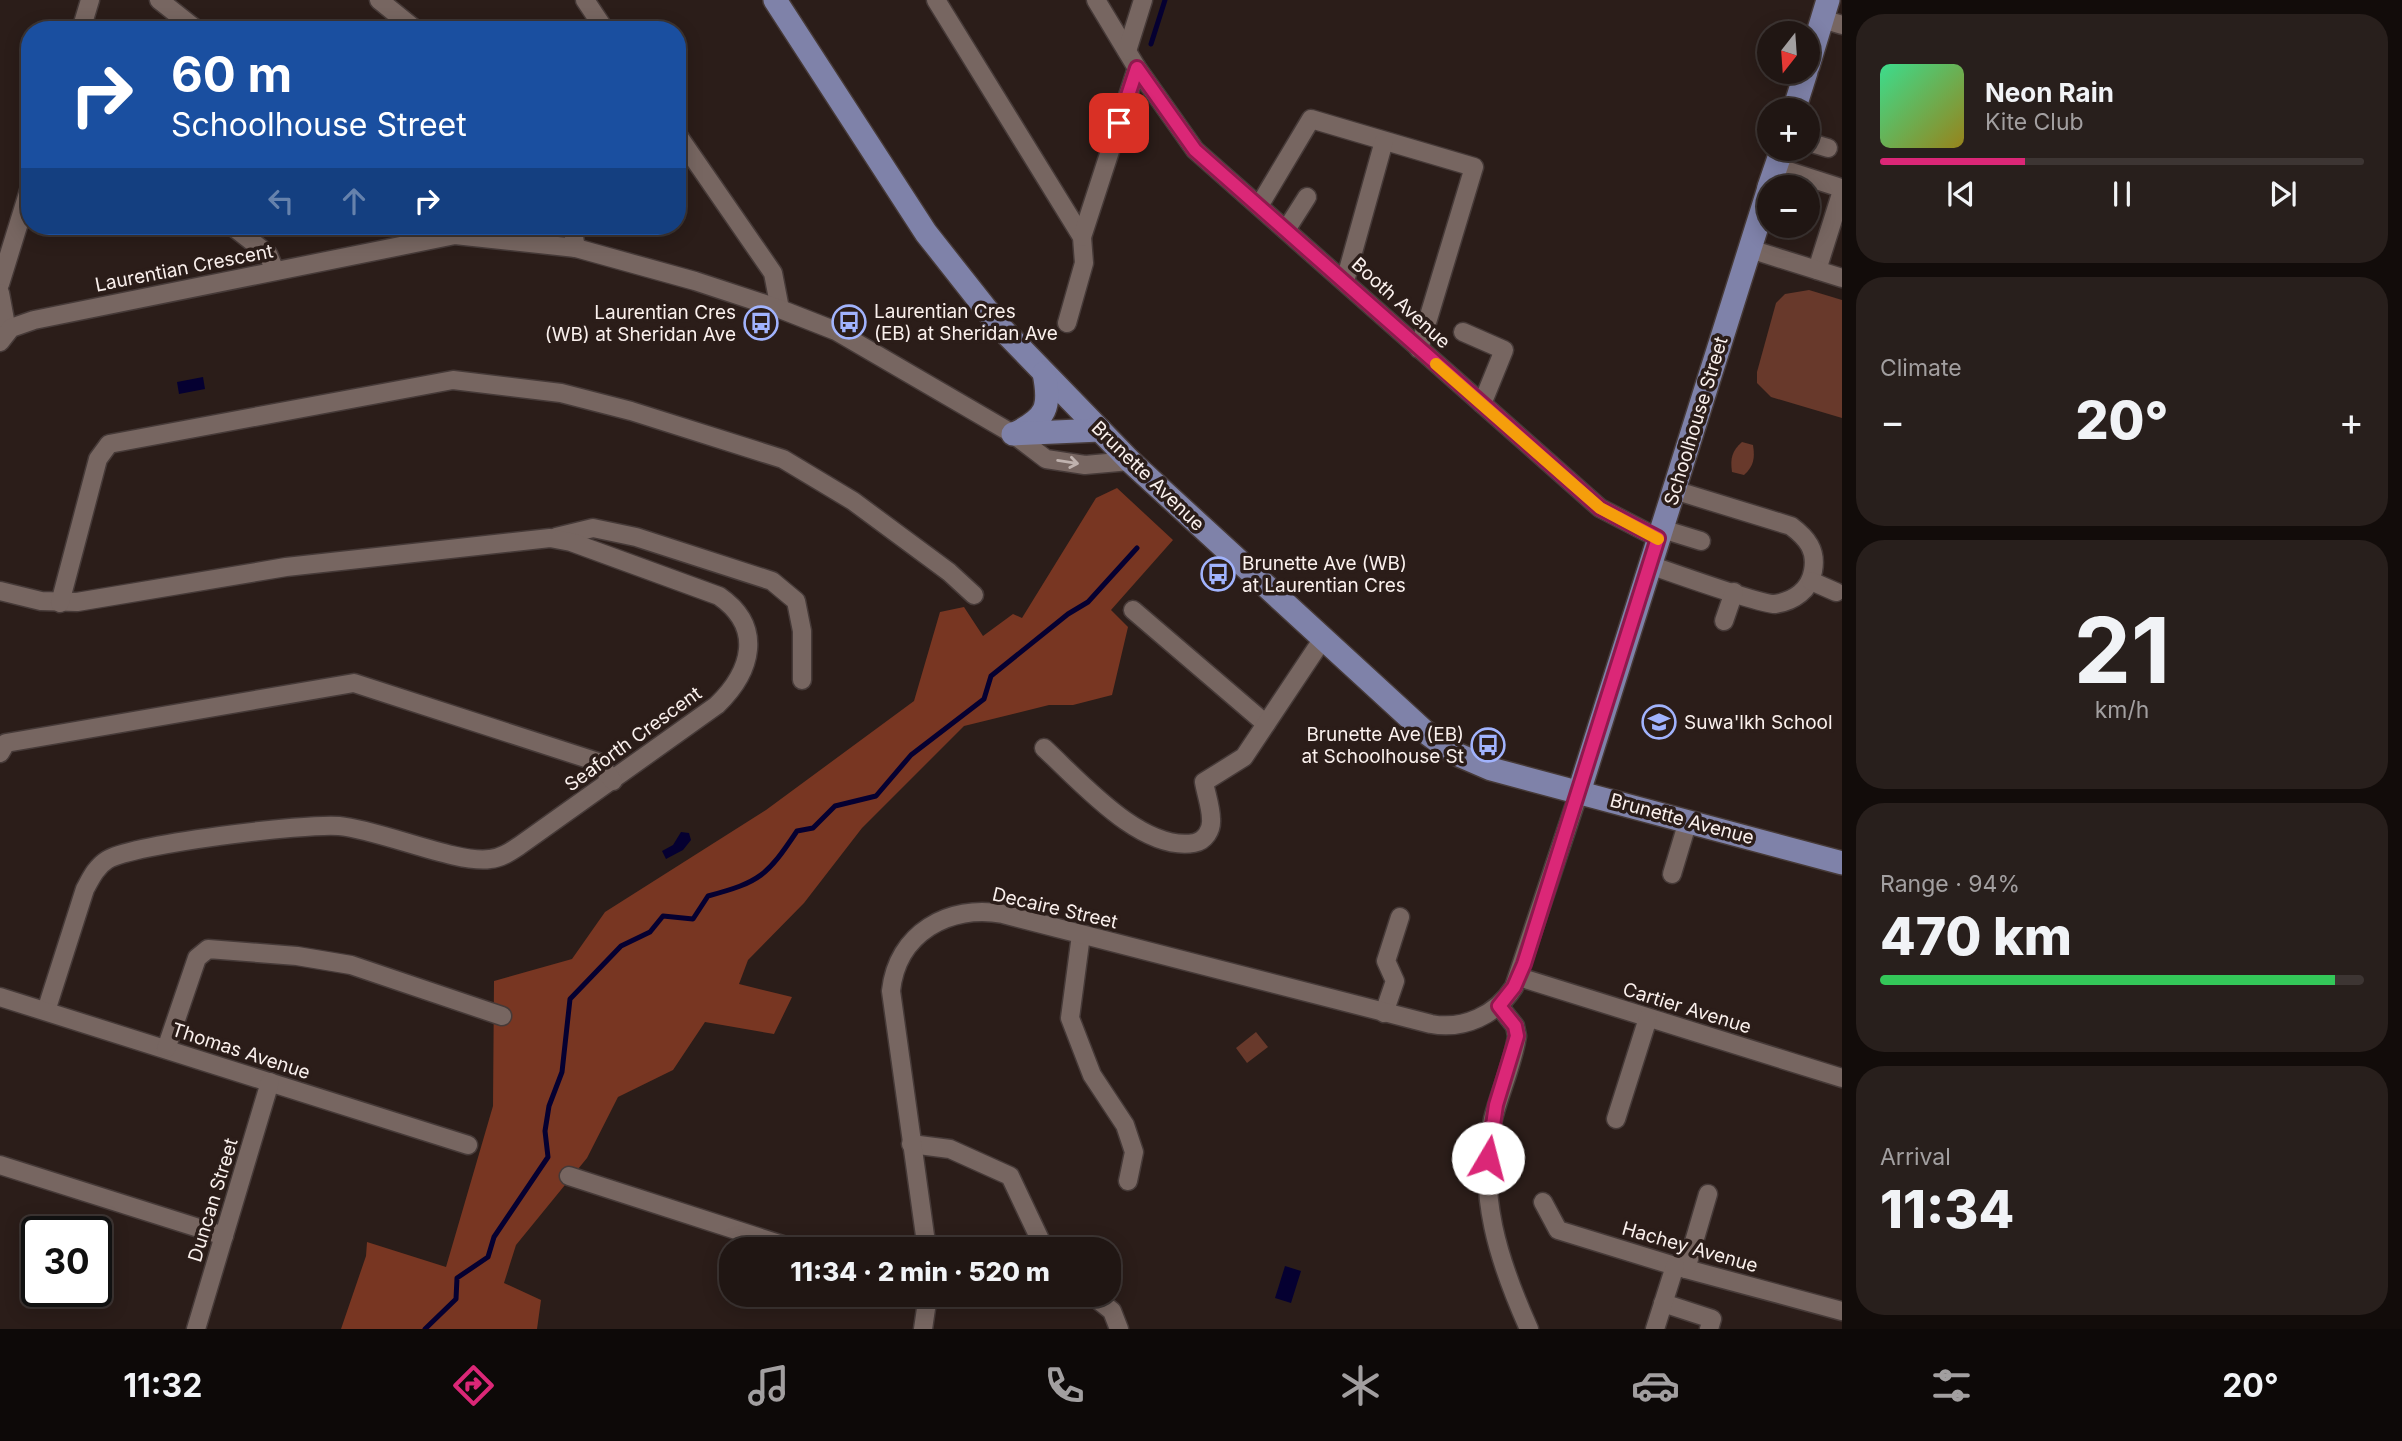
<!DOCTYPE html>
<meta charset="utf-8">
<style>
body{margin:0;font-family:Inter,sans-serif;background:#281f1c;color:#f1f3f6;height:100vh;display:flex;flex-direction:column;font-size:26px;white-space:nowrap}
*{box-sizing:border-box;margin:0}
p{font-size:23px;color:#a29fa0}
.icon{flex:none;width:38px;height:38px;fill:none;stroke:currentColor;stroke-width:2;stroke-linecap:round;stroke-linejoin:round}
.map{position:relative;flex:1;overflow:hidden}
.side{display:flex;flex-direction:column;gap:14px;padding:14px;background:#120c0a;width:560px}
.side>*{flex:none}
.top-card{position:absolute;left:21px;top:21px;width:665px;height:214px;border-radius:28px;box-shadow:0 4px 18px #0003,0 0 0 2px #3d3533;background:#1a4fa0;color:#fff;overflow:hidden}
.needle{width:46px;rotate:197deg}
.buttons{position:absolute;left:1757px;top:21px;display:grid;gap:14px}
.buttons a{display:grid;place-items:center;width:63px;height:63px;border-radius:50%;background:#201613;box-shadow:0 4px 18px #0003,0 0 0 2px #3d3533;font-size:35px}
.speed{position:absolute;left:21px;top:1216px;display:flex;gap:14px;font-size:35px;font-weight:700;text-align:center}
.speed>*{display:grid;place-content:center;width:91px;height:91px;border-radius:50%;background:#201613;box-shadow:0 4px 18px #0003,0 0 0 2px #3d3533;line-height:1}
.speed .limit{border:4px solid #111;border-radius:10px;background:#fff;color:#111}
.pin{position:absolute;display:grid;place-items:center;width:60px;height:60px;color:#fff;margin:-30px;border-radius:14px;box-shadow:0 4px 10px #0006}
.me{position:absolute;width:77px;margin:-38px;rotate:8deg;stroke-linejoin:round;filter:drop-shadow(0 0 5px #0008)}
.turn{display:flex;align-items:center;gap:24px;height:147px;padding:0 35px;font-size:32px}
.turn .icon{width:91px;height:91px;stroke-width:2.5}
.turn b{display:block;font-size:49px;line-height:60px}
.lanes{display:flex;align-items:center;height:66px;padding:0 35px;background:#0003;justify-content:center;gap:35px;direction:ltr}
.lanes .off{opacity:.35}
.big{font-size:52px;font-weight:800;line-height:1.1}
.side .card{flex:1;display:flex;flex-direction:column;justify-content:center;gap:10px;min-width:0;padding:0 24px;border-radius:28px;background:#281f1c}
.side .dial{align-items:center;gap:0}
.dial b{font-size:91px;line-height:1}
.song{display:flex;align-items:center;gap:21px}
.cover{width:84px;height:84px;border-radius:10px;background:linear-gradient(135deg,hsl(150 70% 55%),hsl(50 70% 35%))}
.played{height:7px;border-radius:4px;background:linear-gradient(90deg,#db2777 30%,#3d3533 30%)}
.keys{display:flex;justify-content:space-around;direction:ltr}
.heat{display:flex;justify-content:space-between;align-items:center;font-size:38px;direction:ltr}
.charge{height:10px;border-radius:5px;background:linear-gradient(90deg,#34c759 94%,#3d3533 0)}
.trip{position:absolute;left:719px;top:1237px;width:402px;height:70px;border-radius:28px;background:#201613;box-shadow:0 4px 18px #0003,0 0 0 2px #3d3533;font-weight:800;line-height:70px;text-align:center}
.tabs{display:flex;height:112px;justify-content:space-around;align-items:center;background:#0d0908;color:#a29fa0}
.tabs .icon{width:49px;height:49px}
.tabs .selected{color:#db2777}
.tabs b{font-size:32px;color:#f1f3f6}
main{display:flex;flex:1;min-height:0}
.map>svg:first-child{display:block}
.green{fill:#68392b}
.forest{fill:#783622}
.water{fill:#050031}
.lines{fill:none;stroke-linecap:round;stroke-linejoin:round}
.stream{stroke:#050031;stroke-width:5}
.minor-casing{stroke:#463a38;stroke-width:21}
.major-casing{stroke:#463a38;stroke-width:26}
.minor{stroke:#776661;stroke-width:18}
.major{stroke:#7f82a9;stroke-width:23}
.oneway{stroke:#bfb2ae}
.route-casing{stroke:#8e194d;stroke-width:18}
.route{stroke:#db2777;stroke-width:12}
.slow{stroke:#f59e0b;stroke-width:12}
.labels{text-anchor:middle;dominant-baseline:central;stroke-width:7;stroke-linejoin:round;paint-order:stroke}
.street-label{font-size:19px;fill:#faf0ed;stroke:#2b1d19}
.poi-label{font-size:19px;fill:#faf0ed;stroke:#2b1d19;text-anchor:start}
</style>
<main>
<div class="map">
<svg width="1842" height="1329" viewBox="0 0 1842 1329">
<rect width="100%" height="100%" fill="#2b1d19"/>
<g class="green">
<polygon points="1809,290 1842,300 1842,418 1771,397 1757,383 1757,372 1776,303 1785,294"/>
<path d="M1742,442L1753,445C1755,458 1754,466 1744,475L1732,472C1730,458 1732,451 1742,442Z"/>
<polygon points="1256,1032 1268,1047 1247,1063 1236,1048"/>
</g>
<polygon class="forest" points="1117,488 1173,540 1111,610 1128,627 1112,695 1073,705 1049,705 964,726 862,828 804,903 748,960 739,984 792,997 774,1034 705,1022 673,1070 618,1097 587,1158 516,1245 504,1283 541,1300 537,1329 341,1329 366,1256 367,1242 446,1267 493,1106 494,981 572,959 605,912 766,810 914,701 940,612 964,607 983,636 1013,614 1022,618 1096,498"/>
<g class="water">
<polygon points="203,377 205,389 179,394 177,382"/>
<polygon points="681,832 689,833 691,840 683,850 666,859 662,851 673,845"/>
<polygon points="1285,1266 1301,1271 1291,1303 1275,1298"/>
</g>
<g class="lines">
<g class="stream">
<polyline points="1151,44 1165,0"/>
<path d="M425,1329L456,1299L457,1278L488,1257L494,1237L548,1157L545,1131L549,1106L562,1072L570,999L621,946L650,932L663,916L693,919L708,896C760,882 767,876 797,831L813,828L835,806L876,796L911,755L984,699L991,676L1068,614L1088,602L1137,548"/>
</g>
<defs>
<g id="minor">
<polyline points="159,0 197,30"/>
<polyline points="379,0 416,30"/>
<polyline points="585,0 605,30"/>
<polyline points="936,0 1082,237 1084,263 1067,323"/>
<polyline points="1096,0 1137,68 1195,150 1600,508 1658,538"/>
<polyline points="1822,19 1842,25"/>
<polyline points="81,30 90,0"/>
<polyline points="1127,51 1143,0"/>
<polyline points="677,134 773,273 780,309"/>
<polyline points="1808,142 1828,148"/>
<polyline points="1776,167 1838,187 1841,194 1817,270"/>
<polyline points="1259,206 1311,119 1474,167 1419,349"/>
<polyline points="232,226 268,254 275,271"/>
<polyline points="572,226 576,248"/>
<polyline points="1286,230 1307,197"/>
<polyline points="1082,237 1137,68"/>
<polyline points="1750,249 1842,278"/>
<polyline points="1345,281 1384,141"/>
<polyline points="0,284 30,187"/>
<polyline points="0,293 7,331"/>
<polyline points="1463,332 1504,350 1482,404"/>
<polyline points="0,342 11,328 34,320 455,235 576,248 695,281 780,309 836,331 1013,434 1046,459 1085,465 1130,461"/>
<polyline points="1662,529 1701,541"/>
<polyline points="556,537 593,528 636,537 772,581 796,601 802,631 802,680"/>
<path d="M1650,565C1670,572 1762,605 1775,604C1794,601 1810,590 1813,571C1817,550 1807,538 1791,526L1674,490"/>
<polyline points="1811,581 1836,592"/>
<path d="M0,591L41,601L77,602L286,567L550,538L571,542L719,596C764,627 752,671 717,705L519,846C510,852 501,858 490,859C457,864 381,830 339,826C307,823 132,844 107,860C96,867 91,878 85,889L46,1011"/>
<polyline points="60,603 98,459 109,444 453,380 561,393 631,411 783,459 853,501 949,572 974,595"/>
<polyline points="1133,610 1266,724"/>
<polyline points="1724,621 1734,592"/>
<path d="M1044,748C1080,781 1141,852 1194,843C1205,841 1212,830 1211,819C1211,807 1206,794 1204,782L1244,757L1322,640"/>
<polyline points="0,753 6,743 354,683 598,762 613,781"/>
<polyline points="1672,874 1688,821"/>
<polyline points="1081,935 1070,1018 1092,1075 1125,1125 1134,1152 1128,1181"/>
<polyline points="1519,977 1842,1078"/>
<polyline points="0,997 468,1145"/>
<path d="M1499,1006L1515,1026L1517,1036C1513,1064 1500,1091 1493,1119C1476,1194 1499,1262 1529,1329"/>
<polyline points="1384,1013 1395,981 1386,961 1400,917"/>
<polyline points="166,1049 197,958 208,949 297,956 351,965 502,1016"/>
<polyline points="1616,1119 1648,1018"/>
<polyline points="911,1144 950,1149 1010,1176 1045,1250"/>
<polyline points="0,1165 224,1236"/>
<polyline points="569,1176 798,1250"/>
<polyline points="1543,1202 1558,1230 1675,1266 1842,1311"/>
<path d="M927,1250L891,991C897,933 949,904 1003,914L1431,1024C1464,1030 1496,1015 1514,987L1579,792"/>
<polyline points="1686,1269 1708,1194"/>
<polyline points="1092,1295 1112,1311 1119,1329"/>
<polyline points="1663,1303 1712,1319 1709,1329"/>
<polyline points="196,1329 270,1082"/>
<polyline points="923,1329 928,1295"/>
<polyline points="1655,1329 1675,1266"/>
</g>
<g id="major">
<polyline points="775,0 926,233 1001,328 1130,461 1424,731 1454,753 1491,769 1842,863"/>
<polyline points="1808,66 1828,0"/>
<polyline points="1794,110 1806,72"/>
<polyline points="1769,187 1782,149"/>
<path d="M1016,433C1046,418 1051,408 1044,373"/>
<polyline points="1013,434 1100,430"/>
<polyline points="1579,792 1769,188"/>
</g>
</defs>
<use href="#minor" class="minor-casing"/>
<use href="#major" class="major-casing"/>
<use href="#minor" class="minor"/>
<use href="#major" class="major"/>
</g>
<defs><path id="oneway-shaft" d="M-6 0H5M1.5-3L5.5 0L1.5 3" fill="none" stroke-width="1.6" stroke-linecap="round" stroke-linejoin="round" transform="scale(1.75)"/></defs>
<use class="oneway" href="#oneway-shaft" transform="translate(1068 462) rotate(9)"/>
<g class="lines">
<defs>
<polyline id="route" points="1119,123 1137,68 1195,150 1600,508 1658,538 1524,964 1514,987 1499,1006 1515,1026 1517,1036 1496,1105 1488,1158"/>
</defs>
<use href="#route" class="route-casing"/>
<use href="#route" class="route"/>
<polyline class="slow" points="1436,364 1600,508 1658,539"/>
</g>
<defs>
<symbol id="bus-ring" viewBox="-11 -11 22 22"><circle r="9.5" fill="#2b1d19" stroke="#a1b3fd" stroke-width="1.5"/><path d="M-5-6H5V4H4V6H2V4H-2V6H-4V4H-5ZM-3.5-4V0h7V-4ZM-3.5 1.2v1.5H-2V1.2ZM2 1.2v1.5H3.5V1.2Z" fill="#a1b3fd"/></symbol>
<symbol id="school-ring" viewBox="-11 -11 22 22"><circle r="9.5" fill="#2b1d19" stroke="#a1b3fd" stroke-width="1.5"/><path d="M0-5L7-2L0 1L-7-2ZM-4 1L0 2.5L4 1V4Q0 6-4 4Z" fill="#a1b3fd"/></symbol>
</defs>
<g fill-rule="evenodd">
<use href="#bus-ring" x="830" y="303" width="38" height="38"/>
<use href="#bus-ring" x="742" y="304" width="38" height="38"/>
<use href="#bus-ring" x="1199" y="555" width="38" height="38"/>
<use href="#school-ring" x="1640" y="703" width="38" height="38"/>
<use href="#bus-ring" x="1469" y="726" width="38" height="38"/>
</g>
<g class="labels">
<g class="street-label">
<text transform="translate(184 268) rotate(-11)">Laurentian Crescent</text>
<text transform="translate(1401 303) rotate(42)">Booth Avenue</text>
<text transform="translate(1696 421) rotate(-73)">Schoolhouse Street</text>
<text transform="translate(1148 476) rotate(44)">Brunette Avenue</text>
<text transform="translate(633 739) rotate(-36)">Seaforth Crescent</text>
<text transform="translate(1682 819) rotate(15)">Brunette Avenue</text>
<text transform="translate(1055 908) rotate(13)">Decaire Street</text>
<text transform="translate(1687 1008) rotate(17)">Cartier Avenue</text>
<text transform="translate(241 1051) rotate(18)">Thomas Avenue</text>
<text transform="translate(213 1200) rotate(-73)">Duncan Street</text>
<text transform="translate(1690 1247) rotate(16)">Hachey Avenue</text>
</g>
<g class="poi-label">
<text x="874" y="311">Laurentian Cres<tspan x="874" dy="22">(EB) at Sheridan Ave</tspan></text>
<text x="736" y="312" text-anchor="end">Laurentian Cres<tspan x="736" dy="22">(WB) at Sheridan Ave</tspan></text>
<text x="1242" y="563">Brunette Ave (WB)<tspan x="1242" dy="22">at Laurentian Cres</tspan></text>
<text x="1684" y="722">Suwa'lkh School</text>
<text x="1464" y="734" text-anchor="end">Brunette Ave (EB)<tspan x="1464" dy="22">at Schoolhouse St</tspan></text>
</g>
</g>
</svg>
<div class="buttons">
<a><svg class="needle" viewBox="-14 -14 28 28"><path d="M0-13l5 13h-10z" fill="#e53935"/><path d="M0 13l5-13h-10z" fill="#a29fa0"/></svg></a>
<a>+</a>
<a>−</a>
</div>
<div class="speed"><div class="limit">30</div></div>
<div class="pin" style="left:1119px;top:123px;background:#d93025"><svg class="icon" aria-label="arrive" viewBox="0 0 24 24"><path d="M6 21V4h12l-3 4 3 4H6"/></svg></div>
<svg class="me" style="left:1488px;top:1158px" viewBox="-20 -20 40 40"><circle r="19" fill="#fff"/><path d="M0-13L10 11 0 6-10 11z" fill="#db2777"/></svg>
<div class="trip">11:34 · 2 min · 520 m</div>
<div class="top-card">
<div class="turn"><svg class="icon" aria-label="right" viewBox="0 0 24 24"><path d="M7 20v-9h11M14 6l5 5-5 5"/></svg><div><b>60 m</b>Schoolhouse Street</div></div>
<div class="lanes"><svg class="icon off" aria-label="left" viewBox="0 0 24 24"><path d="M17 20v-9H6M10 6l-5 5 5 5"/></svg><svg class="icon off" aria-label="ahead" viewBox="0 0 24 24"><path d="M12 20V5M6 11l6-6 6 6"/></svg><svg class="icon" aria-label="right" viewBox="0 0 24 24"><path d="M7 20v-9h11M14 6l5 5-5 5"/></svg></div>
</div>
</div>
<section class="side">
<div class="card">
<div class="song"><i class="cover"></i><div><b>Neon Rain</b><p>Kite Club</p></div></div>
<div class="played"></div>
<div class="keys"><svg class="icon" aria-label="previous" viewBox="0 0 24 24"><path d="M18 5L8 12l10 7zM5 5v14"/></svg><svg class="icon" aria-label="pause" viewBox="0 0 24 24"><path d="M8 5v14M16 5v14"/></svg><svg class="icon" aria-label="next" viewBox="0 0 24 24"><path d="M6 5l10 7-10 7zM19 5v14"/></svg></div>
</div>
<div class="card"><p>Climate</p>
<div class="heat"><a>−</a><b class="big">20°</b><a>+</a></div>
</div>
<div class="card dial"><b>21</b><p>km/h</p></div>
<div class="card"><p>Range · 94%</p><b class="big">470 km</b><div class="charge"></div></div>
<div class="card"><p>Arrival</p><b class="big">11:34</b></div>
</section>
</main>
<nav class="tabs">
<b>11:32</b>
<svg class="icon selected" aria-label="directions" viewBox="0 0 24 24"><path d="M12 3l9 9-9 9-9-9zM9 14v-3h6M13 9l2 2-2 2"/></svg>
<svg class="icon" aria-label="music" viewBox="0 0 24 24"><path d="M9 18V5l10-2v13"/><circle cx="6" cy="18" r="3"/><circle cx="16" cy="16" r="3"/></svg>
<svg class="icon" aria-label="phone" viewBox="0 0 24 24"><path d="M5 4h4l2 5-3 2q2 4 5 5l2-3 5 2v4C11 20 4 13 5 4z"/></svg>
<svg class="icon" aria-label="climate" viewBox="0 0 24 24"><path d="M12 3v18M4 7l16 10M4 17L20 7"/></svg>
<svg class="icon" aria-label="car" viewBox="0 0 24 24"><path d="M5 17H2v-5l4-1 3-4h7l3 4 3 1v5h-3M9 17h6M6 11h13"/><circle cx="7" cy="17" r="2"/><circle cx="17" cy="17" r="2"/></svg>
<svg class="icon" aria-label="filters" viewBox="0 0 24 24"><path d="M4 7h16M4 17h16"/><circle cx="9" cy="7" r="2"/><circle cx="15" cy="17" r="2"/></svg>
<b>20°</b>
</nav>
